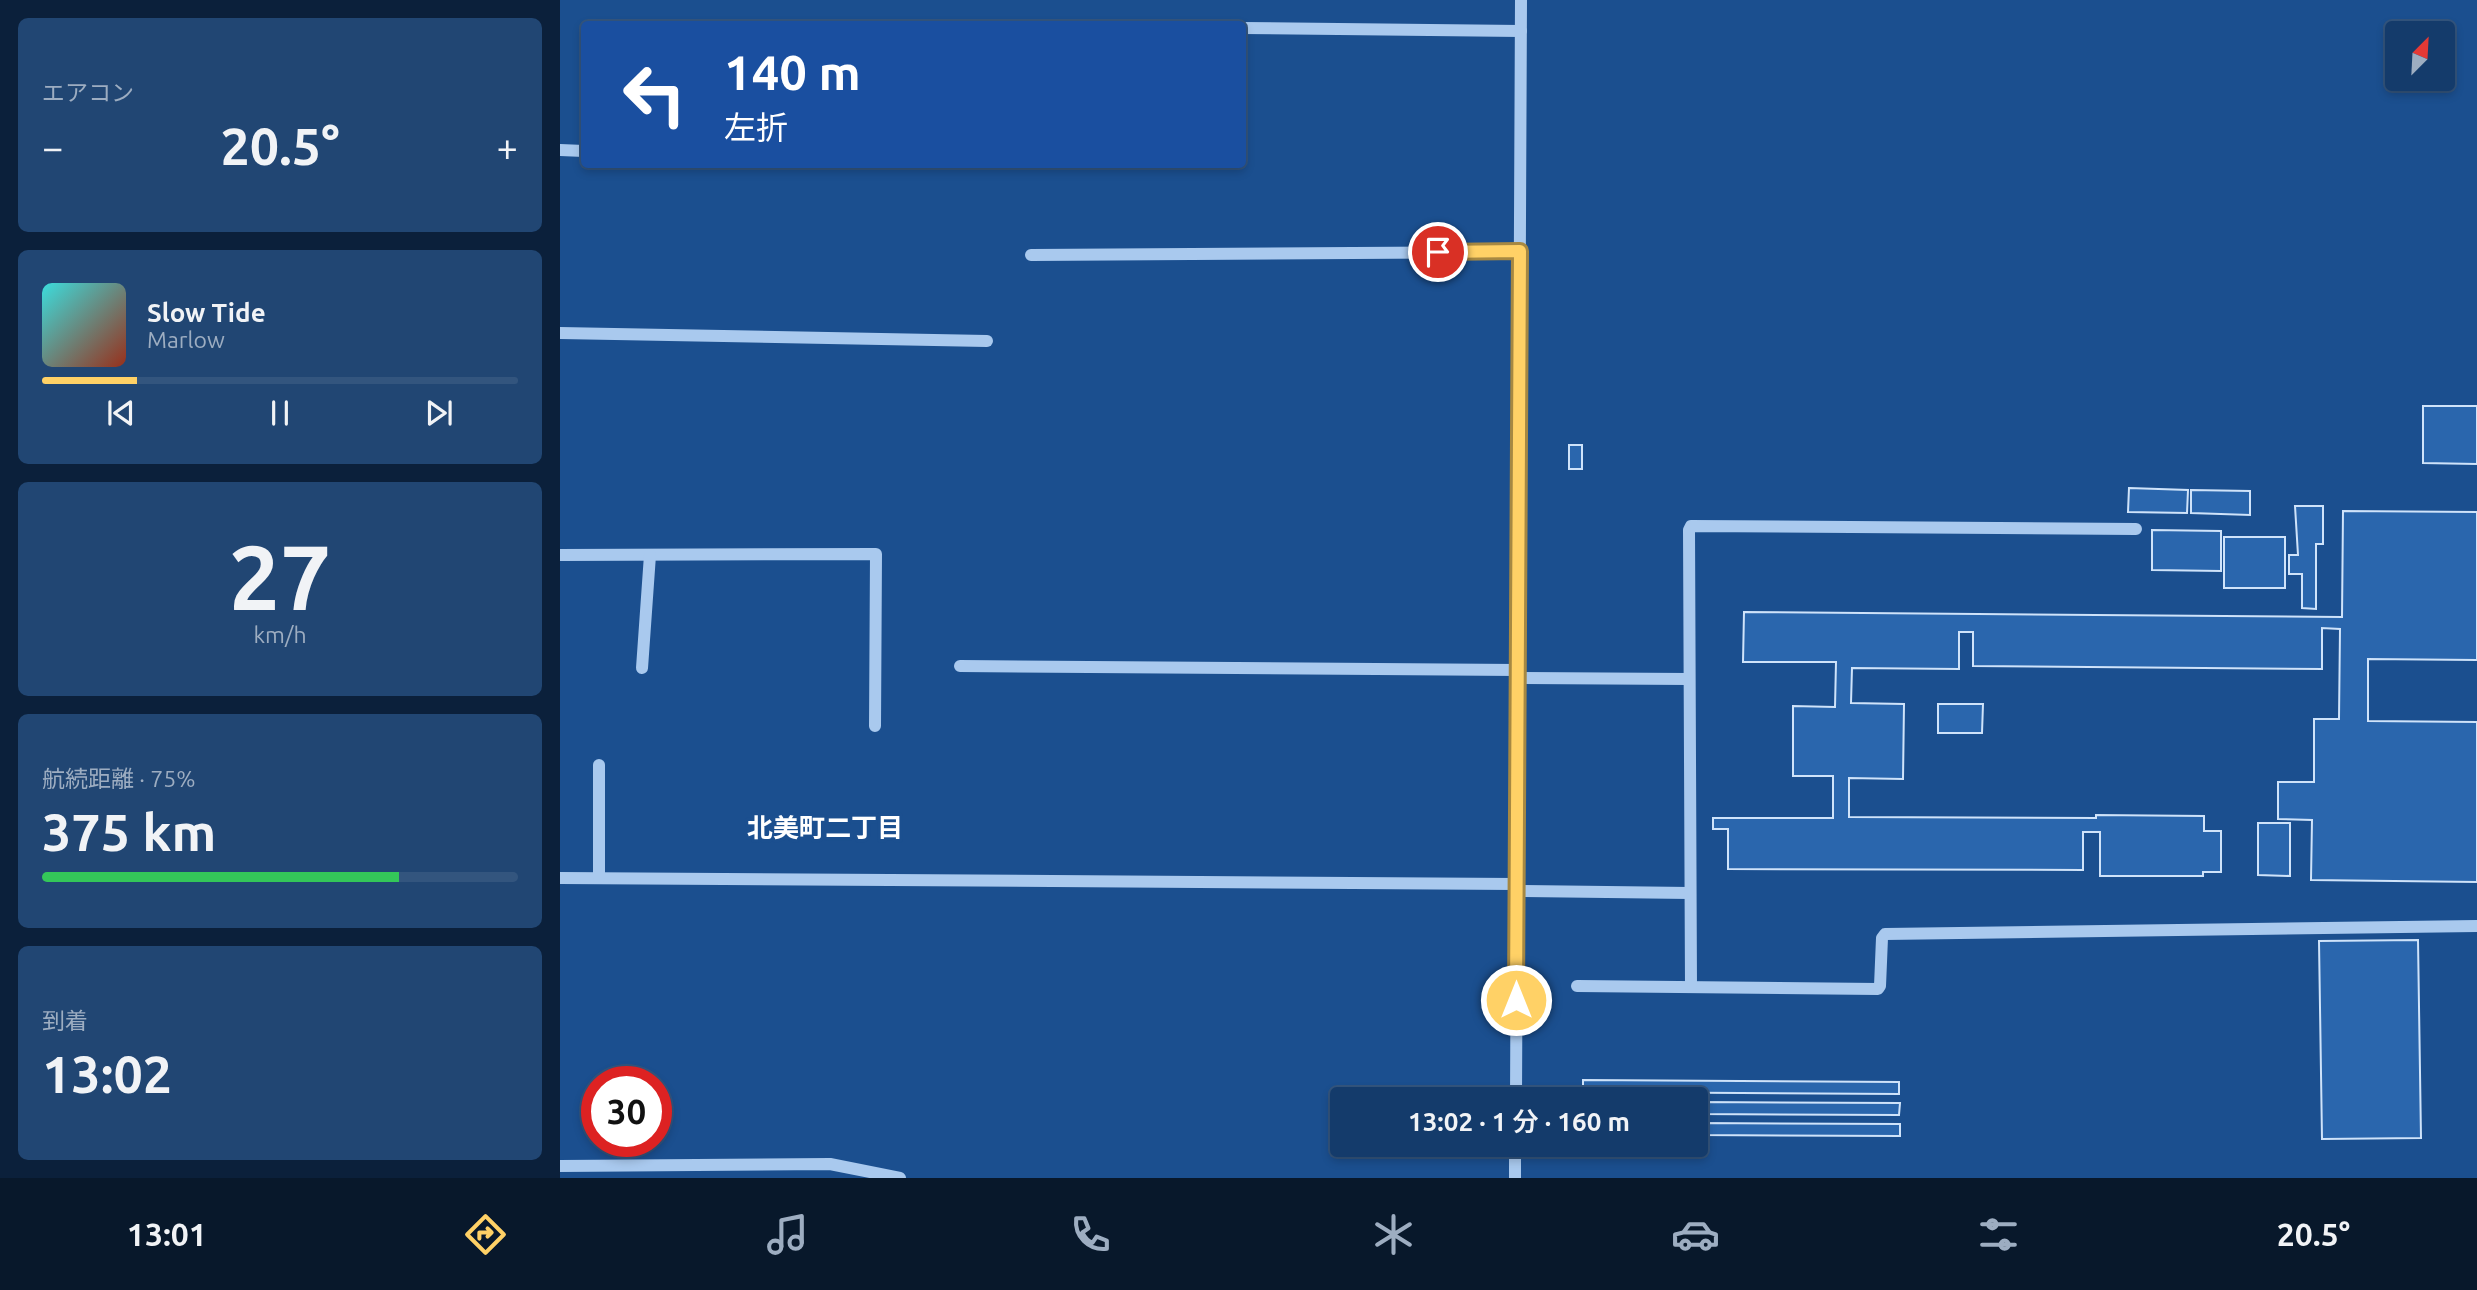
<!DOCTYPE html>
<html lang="ja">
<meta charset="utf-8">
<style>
body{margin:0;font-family:Ubuntu,"Noto Sans JP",sans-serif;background:#214673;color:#f1f3f6;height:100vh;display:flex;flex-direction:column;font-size:26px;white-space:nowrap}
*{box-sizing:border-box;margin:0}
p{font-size:23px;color:#9dadc1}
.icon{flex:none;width:38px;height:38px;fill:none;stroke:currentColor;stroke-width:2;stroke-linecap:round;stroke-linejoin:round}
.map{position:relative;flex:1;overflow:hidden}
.side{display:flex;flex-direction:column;gap:18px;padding:18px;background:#0b203b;width:560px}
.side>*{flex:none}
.hud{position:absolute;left:21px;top:21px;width:665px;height:147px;border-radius:7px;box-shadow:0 4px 10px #0003,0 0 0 2px #33557e;background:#1a4fa0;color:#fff;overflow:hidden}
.needle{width:46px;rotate:24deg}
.fabs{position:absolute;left:1825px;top:21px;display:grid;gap:14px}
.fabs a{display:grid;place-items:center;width:70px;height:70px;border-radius:7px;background:#143b6b;box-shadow:0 4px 10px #0003,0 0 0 2px #33557e;font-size:35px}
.speed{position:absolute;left:21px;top:1066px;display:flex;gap:14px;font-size:35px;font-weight:700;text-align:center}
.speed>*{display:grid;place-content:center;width:91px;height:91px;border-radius:50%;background:#143b6b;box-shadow:0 4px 10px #0003,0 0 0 2px #33557e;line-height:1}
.speed .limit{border:10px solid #d22;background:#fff;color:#111}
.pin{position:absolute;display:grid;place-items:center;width:60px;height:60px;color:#fff;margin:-30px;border:4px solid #fff;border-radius:50%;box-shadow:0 2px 7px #0007}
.me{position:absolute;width:77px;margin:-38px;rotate:0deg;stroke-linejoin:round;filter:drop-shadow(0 0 5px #0008)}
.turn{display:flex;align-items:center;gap:24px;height:147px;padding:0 28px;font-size:32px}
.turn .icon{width:91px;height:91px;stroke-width:2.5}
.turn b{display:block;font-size:49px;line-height:60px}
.big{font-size:52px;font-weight:600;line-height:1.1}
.side .widget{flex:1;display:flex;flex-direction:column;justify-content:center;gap:10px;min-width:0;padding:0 24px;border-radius:10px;background:#214673}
.side .dial{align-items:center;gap:0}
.dial b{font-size:91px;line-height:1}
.song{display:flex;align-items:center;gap:21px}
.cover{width:84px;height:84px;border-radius:10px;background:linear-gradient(135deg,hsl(180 70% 55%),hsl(10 70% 35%))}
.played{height:7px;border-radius:4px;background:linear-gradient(90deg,#ffd166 20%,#33557e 20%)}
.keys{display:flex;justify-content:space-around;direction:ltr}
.heat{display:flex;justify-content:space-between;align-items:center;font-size:38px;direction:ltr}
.charge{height:10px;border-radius:5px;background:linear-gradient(90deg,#34c759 75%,#33557e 0)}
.trip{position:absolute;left:770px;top:1087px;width:378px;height:70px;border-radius:7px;background:#143b6b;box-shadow:0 4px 10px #0003,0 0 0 2px #33557e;font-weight:600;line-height:70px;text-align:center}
.dock{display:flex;height:112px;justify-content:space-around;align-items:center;background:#08182b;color:#9dadc1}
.dock .icon{width:49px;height:49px}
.dock .on{color:#ffd166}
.dock b{font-size:32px;color:#f1f3f6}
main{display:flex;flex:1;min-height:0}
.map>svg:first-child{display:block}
.building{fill:#2a66ad;stroke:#cfe3fa;stroke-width:2}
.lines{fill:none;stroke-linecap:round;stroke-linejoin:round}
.minor{stroke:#a9c9ee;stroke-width:12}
.route-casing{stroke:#a68842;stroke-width:18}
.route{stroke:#ffd166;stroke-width:12}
.labels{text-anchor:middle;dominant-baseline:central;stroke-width:7;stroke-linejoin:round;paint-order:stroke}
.neighbourhood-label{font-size:26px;font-weight:bold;fill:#fff;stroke:#1b4f8f}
</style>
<main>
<section class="side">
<div class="widget"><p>エアコン</p>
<div class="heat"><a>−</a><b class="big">20.5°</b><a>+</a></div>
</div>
<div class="widget">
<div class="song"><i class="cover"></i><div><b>Slow Tide</b><p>Marlow</p></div></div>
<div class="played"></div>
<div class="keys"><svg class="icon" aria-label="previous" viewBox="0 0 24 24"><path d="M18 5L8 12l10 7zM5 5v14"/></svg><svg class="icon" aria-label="pause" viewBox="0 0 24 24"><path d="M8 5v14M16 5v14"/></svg><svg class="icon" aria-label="next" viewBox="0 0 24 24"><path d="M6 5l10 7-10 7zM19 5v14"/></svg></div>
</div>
<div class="widget dial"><b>27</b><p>km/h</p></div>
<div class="widget"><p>航続距離 · 75%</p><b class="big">375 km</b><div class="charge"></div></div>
<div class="widget"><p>到着</p><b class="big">13:02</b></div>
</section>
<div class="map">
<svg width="1917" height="1178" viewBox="0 0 1917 1178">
<rect width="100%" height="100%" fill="#1b4f8f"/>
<g class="building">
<polygon points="1863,406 1917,406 1917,464 1863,463"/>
<rect x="1009" y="445" width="13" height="24"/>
<polygon points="1569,488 1628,490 1627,513 1568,512"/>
<polygon points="1631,490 1690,491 1690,515 1631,513"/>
<polygon points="1735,506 1763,506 1763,544 1756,544 1756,609 1742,608 1742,574 1729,574 1729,555 1738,555"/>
<polygon points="1783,511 1917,512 1917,660 1808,659 1808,721 1917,722 1917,882 1751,880 1752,820 1718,819 1718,782 1754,782 1754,719 1779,719 1780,629 1762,628 1762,669 1413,666 1413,632 1399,632 1399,669 1292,668 1291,703 1344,704 1343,779 1289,778 1289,817 1536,818 1536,815 1644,816 1644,831 1661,831 1661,872 1643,872 1643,876 1540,876 1540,832 1523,832 1523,870 1168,869 1168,829 1153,829 1153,818 1273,818 1273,776 1233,776 1233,706 1275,707 1276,662 1183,662 1184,612 1782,617"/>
<polygon points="1592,530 1661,531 1661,571 1592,570"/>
<rect x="1664" y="537" width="61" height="51"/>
<polygon points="1378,704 1423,704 1422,733 1378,733"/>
<polygon points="1698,823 1730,823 1730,876 1698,875"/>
<polygon points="1858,940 1861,1138 1762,1139 1759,941"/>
<polygon points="1023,1080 1339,1082 1339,1094 1023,1092"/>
<polygon points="1136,1102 1340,1103 1339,1115 1136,1114"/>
<polygon points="1136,1123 1340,1124 1340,1136 1136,1135"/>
</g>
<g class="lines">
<g class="minor">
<polyline points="682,28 961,31"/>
<polyline points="0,150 24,151"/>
<polyline points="471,255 960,252"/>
<polyline points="0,333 427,341"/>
<polyline points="0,555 316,554 315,726"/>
<polyline points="400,666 958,670"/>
<polyline points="82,668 90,555"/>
<polyline points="958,678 1129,679"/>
<polyline points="0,878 957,884"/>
<polyline points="39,878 39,765"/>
<polyline points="957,891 1130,893"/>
<polyline points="1017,986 1318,989 1320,986 1322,938 1325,934 1917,926"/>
<polyline points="1131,987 1129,530 1131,526 1576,529"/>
<polyline points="956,1099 961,0"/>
<polyline points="0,1166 270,1164 340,1178"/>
<polyline points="955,1178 955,1144"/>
</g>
</g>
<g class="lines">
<defs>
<polyline id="route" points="878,252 960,251 956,1000"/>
</defs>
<use href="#route" class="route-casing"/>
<use href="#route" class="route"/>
</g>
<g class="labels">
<g class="neighbourhood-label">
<text x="265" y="827">北美町二丁目</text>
</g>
</g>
</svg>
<div class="fabs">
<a><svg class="needle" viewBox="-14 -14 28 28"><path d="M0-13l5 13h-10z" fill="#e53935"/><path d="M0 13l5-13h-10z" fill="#9dadc1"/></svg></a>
</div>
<div class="speed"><div class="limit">30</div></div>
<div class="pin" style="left:878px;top:252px;background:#d93025"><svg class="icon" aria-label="arrive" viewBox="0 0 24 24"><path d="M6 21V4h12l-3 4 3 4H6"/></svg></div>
<svg class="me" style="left:956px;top:1000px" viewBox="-20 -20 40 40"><circle r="17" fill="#ffd166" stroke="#fff" stroke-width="3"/><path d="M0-11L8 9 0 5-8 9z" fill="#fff"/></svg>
<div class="trip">13:02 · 1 分 · 160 m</div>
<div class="hud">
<div class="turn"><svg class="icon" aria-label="left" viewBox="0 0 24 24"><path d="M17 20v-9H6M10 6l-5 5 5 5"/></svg><div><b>140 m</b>左折</div></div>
</div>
</div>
</main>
<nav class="dock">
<b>13:01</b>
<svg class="icon on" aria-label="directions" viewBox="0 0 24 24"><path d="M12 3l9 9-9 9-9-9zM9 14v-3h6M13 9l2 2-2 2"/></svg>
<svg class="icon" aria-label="music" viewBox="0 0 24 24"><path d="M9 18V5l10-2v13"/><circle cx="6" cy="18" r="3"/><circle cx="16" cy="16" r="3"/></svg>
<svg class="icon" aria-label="phone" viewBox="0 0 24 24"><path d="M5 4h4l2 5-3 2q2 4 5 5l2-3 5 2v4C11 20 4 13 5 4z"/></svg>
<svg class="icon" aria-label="climate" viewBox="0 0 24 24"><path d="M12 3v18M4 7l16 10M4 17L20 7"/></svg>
<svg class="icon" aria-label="car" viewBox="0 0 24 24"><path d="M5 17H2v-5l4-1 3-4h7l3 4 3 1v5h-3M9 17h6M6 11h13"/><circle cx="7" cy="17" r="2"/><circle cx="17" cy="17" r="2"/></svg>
<svg class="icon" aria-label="filters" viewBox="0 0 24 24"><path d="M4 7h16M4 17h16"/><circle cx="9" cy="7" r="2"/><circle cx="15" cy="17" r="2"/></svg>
<b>20.5°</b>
</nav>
